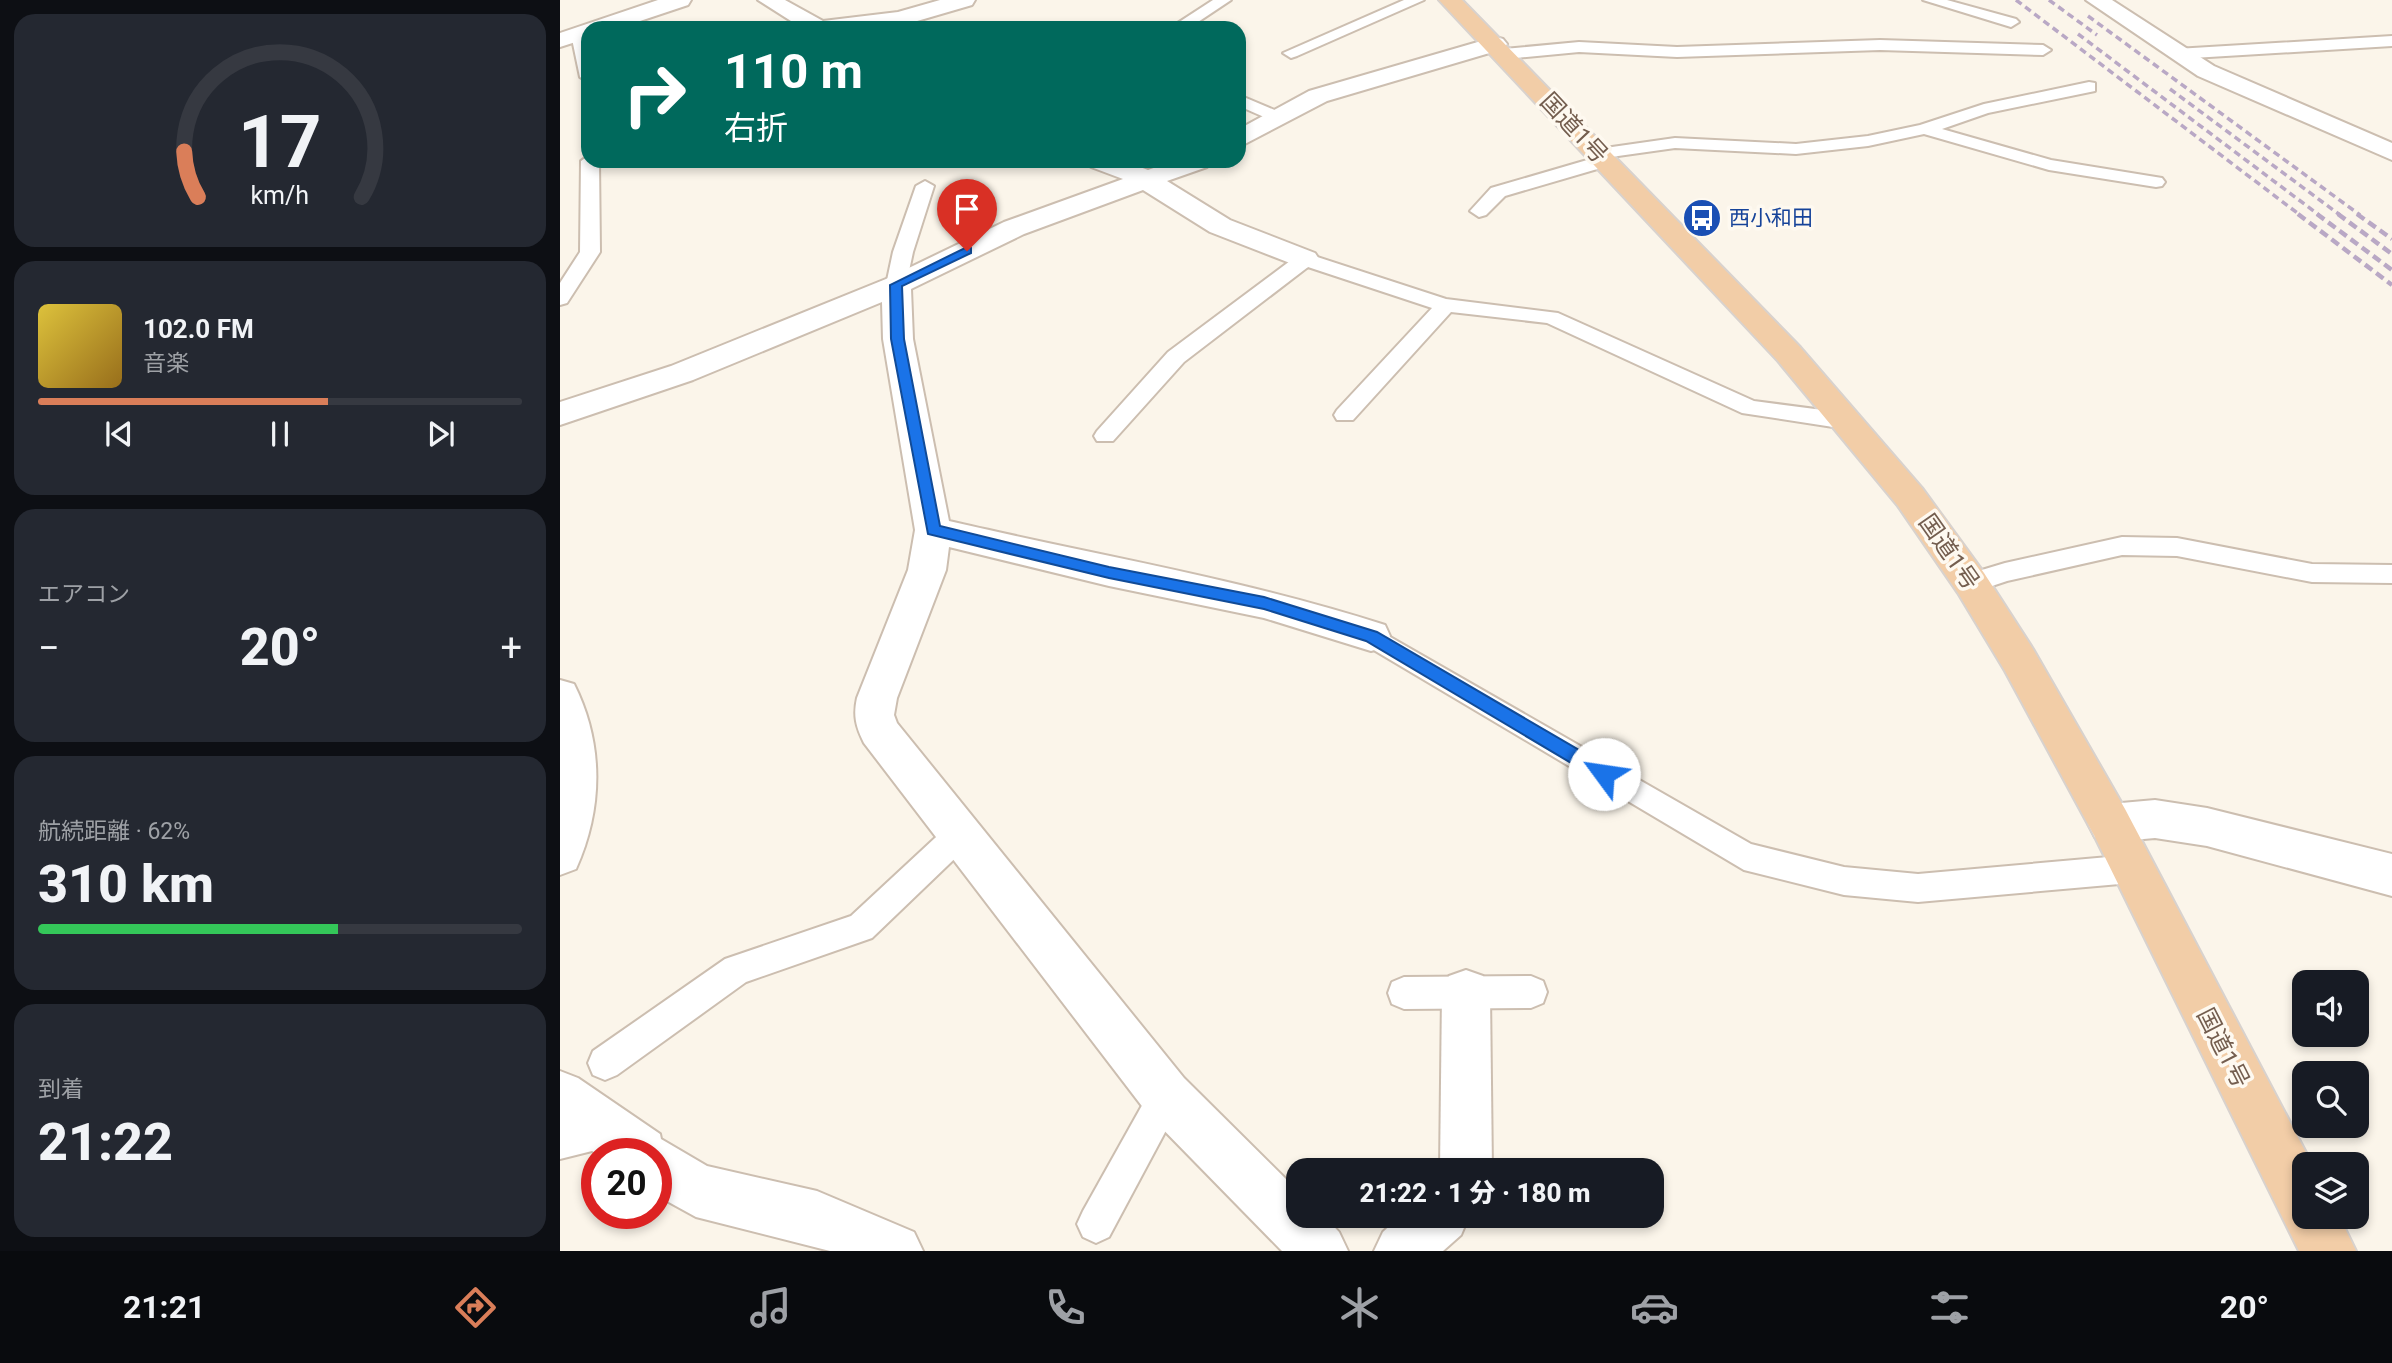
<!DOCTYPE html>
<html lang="ja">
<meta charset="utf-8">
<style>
body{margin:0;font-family:Roboto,"Noto Sans JP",sans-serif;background:#242831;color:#f1f3f6;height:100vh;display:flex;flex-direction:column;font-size:26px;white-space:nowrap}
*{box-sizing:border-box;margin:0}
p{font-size:23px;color:#9ea1a6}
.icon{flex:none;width:38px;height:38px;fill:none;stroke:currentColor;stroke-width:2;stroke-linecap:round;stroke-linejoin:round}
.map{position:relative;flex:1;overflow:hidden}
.sheet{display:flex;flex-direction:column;gap:14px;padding:14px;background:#0d0f14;width:560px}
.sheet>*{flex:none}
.banner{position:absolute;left:21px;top:21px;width:665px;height:147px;border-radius:21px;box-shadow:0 4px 10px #0003;background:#00695c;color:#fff;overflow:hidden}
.tools{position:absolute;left:1732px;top:970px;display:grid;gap:14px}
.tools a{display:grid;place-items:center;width:77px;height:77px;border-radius:14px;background:#171b24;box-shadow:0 4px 10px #0003;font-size:35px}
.speed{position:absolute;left:21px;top:1138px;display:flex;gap:14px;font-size:35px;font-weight:700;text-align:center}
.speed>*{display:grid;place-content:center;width:91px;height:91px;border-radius:50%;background:#171b24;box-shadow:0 4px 10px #0003;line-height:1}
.speed .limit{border:10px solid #d22;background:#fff;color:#111}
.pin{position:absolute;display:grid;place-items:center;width:60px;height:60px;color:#fff;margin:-72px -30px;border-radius:50% 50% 50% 0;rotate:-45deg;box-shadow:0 0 7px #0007}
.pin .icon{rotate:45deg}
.me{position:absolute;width:77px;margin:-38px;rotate:301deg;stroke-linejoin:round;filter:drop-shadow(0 0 5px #0008)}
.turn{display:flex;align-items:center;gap:24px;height:147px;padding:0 28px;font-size:32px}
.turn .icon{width:91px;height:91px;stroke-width:2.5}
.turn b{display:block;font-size:49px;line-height:60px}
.big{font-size:52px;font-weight:800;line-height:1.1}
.sheet .tile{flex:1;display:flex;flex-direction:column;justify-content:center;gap:10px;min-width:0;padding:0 24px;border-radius:21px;background:#242831}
.sheet .dial{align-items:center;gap:0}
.dial svg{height:182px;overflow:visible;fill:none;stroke:#363941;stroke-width:7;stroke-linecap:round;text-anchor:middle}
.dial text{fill:#f1f3f6;stroke:none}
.song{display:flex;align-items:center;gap:21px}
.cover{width:84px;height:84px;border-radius:10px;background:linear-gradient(135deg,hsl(50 70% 55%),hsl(40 70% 35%))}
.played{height:7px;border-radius:4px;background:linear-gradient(90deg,#da7e59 60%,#363941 60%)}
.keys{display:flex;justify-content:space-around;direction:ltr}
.heat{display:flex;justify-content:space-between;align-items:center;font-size:38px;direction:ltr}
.charge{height:10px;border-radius:5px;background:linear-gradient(90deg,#34c759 62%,#363941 0)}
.trip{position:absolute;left:726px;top:1158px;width:378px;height:70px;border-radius:21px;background:#171b24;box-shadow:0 4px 10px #0003;font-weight:800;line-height:70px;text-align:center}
.tabs{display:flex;height:112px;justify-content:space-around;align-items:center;background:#090b0e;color:#9ea1a6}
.tabs .icon{width:49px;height:49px}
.tabs .active{color:#da7e59}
.tabs b{font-size:32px;color:#f1f3f6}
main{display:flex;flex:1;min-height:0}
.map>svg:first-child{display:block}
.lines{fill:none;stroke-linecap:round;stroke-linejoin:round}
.service-casing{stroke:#ccbeb0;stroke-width:4}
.minor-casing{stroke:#ccbeb0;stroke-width:4}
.trunk-casing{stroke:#d8d2ce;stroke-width:4}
.service{fill:#fff;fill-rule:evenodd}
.minor{fill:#fff;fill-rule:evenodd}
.trunk{fill:#f2cda7;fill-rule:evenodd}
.rail-far1{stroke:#b9a8c5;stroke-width:3.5;stroke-dasharray:7 4.5;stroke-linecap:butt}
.rail{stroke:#b9a8c5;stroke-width:4.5;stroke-dasharray:9 5;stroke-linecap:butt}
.route{fill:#1a73e8;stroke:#114b97;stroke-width:2}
.labels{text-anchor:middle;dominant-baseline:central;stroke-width:7;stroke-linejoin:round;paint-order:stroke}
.far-transit-label{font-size:21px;fill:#164399;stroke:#fef9f0;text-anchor:start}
.street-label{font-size:24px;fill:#745e4f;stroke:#fef9f0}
</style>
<main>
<section class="sheet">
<div class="tile dial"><svg viewBox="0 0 100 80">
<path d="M14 69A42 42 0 1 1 86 69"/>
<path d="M14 69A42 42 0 0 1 8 49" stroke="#da7e59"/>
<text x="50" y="56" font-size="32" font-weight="700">17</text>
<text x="50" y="72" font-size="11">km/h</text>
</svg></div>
<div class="tile">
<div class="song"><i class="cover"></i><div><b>102.0 FM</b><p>音楽</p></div></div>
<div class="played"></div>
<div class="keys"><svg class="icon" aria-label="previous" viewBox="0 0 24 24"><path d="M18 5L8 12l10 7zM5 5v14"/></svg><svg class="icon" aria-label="pause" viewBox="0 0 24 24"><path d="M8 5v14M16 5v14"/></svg><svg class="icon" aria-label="next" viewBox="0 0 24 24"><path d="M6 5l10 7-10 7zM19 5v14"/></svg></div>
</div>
<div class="tile"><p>エアコン</p>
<div class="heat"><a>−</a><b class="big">20°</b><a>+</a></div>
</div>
<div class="tile"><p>航続距離 · 62%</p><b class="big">310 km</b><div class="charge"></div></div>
<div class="tile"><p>到着</p><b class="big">21:22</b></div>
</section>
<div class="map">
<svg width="1832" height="1251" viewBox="0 0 1832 1251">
<rect width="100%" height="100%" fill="#fbf5ea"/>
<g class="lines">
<defs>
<g id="service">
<polygon points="653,0 671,0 629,28 610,28"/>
<polygon points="844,0 864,0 737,56 731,58 723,53"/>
<polygon points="1363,0 1387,0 1456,19 1459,22 1451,27"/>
<polygon points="19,29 25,31 28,40 28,82 20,77 11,34"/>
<polygon points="1832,36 1832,46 1616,59 1608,54 1616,49"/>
<polygon points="1320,40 1483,45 1491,50 1483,55 1320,50 1117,57 1019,52 944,59 936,54 944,49 1019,42 1117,47"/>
<polygon points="1529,82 1535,83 1535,91 1428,113 1382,129 1491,160 1602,178 1605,182 1602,186 1596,187 1489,170 1364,134 1308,146 1236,154 1115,148 1051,157 1054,161 1051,165 945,196 926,215 919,217 910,211 931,188 1034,158 1029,154 1038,149 1115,138 1236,144 1308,136 1360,125 1424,104"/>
<polygon points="679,95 724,114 727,118 718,123 679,106"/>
<polygon points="28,156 28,161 39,161 40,252 7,303 0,305 0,283 20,252 21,161"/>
<polygon points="365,181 374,186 353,252 346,285 343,289 329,289 326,285 333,252 356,186"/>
<polygon points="745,253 886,299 998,313 1194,401 1286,413 1294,416 1297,421 1294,426 1286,429 1182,413 987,323 891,312 793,420 777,420 774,415 777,410 872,308 748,267 624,362 553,441 537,441 534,436 537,431 608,352 738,255"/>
<polygon points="1562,537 1617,538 1752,564 1832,565 1832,583 1752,582 1617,556 1562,555 1447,581 1411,593 1402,590 1398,583 1402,576 1445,563"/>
<polygon points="811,626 1191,844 1284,867 1358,874 1571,855 1582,859 1586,869 1582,879 1571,883 1358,902 1284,895 1184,870 802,643 798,636 802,629"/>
<polygon points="400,821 411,825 415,834 411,843 312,938 186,982 57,1075 45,1080 33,1075 28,1063 33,1051 165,959 291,916 389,825"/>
<polygon points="971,976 983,981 987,992 983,1003 971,1008 844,1009 832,1004 828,993 832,982 844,977"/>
<polygon points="606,1079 618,1084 623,1096 618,1108 549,1237 536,1243 523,1237 517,1224 523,1211 594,1084"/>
</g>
<g id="minor">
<polygon points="98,0 131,0 128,5 59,28 28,28 28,38 0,47 0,33"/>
<polygon points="198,0 225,0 263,21 338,12 380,0 415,0 412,5 340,26 242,28"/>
<polygon points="1526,0 1552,0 1654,66 1832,143 1832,160 1638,76"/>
<polygon points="935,37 943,39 947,44 943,49 767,101 679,147 679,129 749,91"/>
<path d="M527,161H564L588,170L613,161H651L647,167L607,181L670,220L755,253L759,259L755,265L745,268L735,265L650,232L583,190L464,234L351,289L353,339L389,521C535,555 683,579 825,625L830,636L825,647L811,651L704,618L549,586L389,547L386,570L337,698L334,715L337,723L624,1078L738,1191V1216H764L779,1232L788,1251H722L588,1114L304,743C296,727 293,716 297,698L348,570L355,530L323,339L322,302L133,380L0,425V402L111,366L326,279L444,222L563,179L531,167Z"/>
<path d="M0,680L14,684C44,744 43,809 16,869L0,875Z"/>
<polygon points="1595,800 1647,808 1832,854 1832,896 1647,846 1595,838 1550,842 1535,837 1528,823 1535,809 1550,804"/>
<polygon points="906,970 923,976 930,993 932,1171 880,1171 882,993 889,976"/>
<polygon points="0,1071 18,1078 100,1134 101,1139 147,1166 257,1191 354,1232 363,1251 270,1251 136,1217 96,1195 96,1153 37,1154 32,1151 0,1159"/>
<polygon points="840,1216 909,1216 901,1235 883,1251 814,1251 823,1232"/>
</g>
<polygon id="trunk" points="879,0 902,0 1240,347 1362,488 1424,573 1473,649 1565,809 1752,1164 1745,1164 1745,1216 1779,1216 1796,1251 1739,1251 1535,837 1445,671 1398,593 1338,506 1218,361"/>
</defs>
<use href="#service" class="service-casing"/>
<use href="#minor" class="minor-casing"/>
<use href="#trunk" class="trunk-casing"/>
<use href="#service" class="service"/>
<use href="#minor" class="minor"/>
<use href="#trunk" class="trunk"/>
<g class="rail-far1">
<polyline points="1456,0 1740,215"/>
<polyline points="1489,0 1537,35"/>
<polyline points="1528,16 1800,215"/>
<polyline points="1518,34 1759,215"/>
<polyline points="1610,89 1780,215"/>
</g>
<g class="rail">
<polyline points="1738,214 1832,285"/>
<polyline points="1757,214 1832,270"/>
<polyline points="1778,214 1832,254"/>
<polyline points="1797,214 1832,239"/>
</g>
</g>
<polygon class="route" points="407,247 411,248 411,253 342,286 344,339 380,526 549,567 704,597 817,632 1050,768 1053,774 1050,779 1038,779 806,641 704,609 549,578 368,534 331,339 330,285"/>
<defs>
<symbol id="bus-disc" viewBox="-11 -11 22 22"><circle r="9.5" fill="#1a4fb4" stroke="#fef9f0"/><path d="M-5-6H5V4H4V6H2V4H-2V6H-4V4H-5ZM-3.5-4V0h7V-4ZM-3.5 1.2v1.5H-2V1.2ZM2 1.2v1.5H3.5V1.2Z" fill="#fff"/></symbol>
</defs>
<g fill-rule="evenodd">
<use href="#bus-disc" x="1120" y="196" width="44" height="44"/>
</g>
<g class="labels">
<g class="far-transit-label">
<text x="1169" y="218">西小和田</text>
</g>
<g class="street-label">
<text transform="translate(1014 128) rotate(47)">国道1号</text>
<text transform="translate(1389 552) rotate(55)">国道1号</text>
<text transform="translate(1663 1048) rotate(63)">国道1号</text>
</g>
</g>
</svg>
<div class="tools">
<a><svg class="icon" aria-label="sound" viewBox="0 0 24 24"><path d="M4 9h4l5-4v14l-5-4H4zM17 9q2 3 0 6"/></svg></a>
<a><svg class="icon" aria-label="search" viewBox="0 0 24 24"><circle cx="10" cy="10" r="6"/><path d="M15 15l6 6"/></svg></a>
<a><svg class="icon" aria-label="layers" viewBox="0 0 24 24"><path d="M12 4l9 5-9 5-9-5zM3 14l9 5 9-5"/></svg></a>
</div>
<div class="speed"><div class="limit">20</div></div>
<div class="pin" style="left:407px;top:251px;background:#d93025"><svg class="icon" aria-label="arrive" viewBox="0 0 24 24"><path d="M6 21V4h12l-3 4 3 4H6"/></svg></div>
<svg class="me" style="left:1044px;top:774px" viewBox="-20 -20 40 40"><circle r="19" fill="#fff"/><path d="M0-13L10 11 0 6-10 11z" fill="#1a73e8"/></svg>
<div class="trip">21:22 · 1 分 · 180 m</div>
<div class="banner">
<div class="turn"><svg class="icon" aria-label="right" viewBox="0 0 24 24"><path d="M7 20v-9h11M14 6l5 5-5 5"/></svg><div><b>110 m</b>右折</div></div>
</div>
</div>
</main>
<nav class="tabs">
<b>21:21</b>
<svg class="icon active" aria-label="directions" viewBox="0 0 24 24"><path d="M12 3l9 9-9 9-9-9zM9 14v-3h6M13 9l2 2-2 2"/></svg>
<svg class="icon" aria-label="music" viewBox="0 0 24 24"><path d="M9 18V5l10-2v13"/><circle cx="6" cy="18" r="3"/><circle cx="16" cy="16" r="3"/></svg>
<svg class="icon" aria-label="phone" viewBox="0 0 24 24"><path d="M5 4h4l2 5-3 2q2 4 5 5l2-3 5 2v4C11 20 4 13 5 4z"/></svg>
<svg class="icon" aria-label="climate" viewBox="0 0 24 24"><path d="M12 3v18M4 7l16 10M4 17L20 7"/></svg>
<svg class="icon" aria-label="car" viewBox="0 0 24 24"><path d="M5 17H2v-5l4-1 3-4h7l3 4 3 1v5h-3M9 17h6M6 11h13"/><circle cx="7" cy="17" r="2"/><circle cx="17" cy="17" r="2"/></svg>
<svg class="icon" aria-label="filters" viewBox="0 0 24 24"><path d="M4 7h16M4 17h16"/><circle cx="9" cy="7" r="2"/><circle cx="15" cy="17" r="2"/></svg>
<b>20°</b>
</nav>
